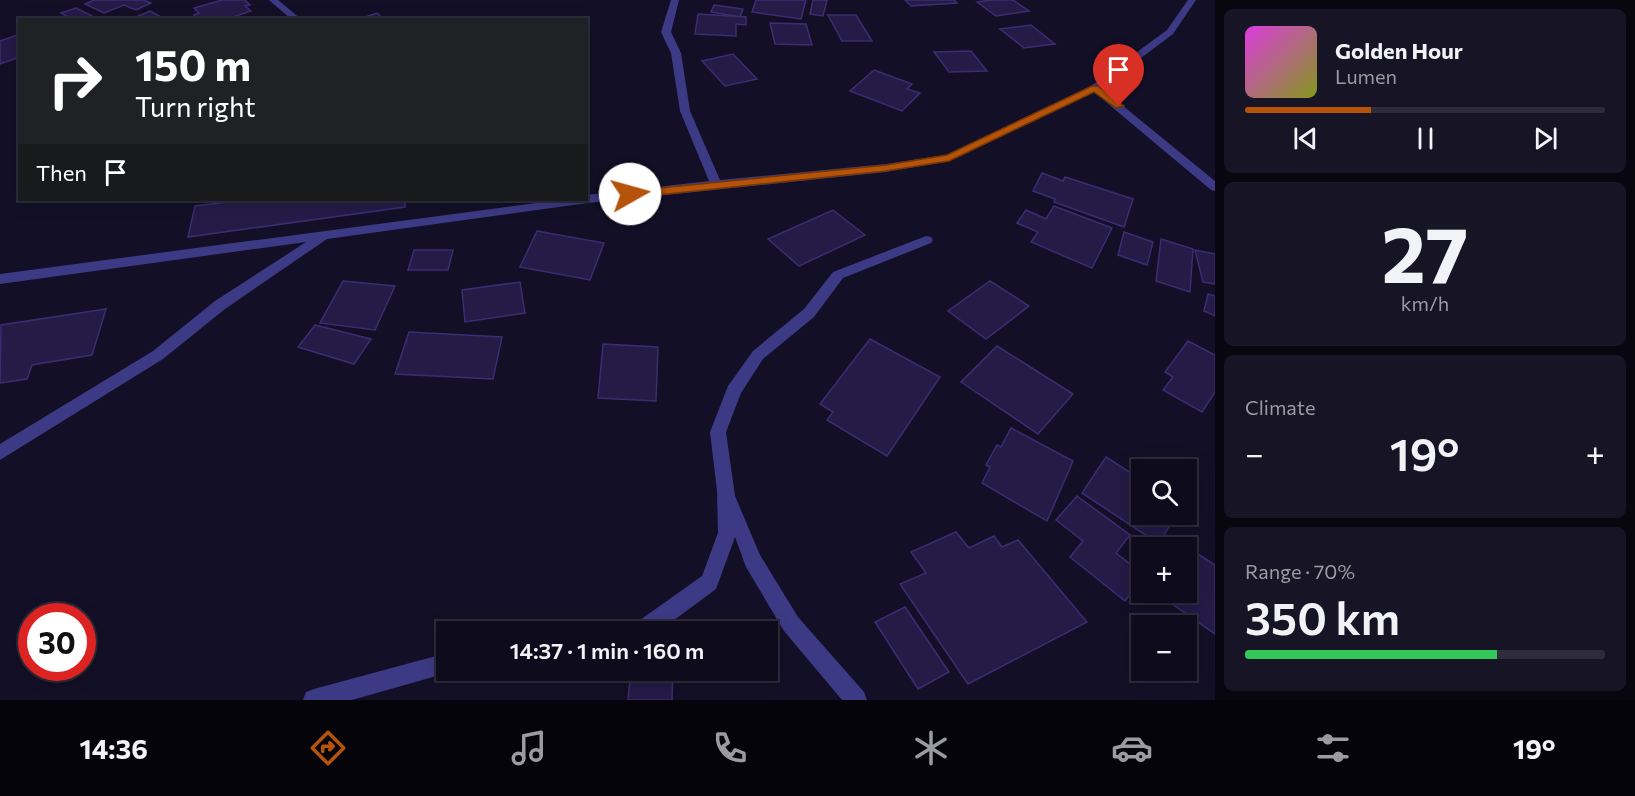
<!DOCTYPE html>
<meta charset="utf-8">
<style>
body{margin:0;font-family:Commissioner,sans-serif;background:#171425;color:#f1f3f6;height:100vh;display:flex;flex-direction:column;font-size:22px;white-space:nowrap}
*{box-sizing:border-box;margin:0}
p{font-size:20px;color:#9b9ba3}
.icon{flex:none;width:33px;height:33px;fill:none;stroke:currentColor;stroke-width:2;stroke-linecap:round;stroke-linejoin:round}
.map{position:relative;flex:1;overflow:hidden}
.details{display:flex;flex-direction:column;gap:9px;padding:9px;background:#08060f;width:420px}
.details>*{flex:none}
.top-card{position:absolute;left:18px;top:18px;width:570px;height:183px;border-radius:0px;box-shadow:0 3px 15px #0003,0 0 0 2px #2e2b3b;background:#202124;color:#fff;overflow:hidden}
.controls{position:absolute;left:1131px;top:459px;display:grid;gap:12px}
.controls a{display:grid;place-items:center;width:66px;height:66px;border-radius:0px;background:#0e0b1c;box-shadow:0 3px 15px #0003,0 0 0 2px #2e2b3b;font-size:30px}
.speed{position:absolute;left:18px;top:603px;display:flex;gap:12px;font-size:30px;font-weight:700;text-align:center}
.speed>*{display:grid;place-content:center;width:78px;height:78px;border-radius:50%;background:#0e0b1c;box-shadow:0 3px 15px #0003,0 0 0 2px #2e2b3b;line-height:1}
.speed .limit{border:9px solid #d22;background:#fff;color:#111}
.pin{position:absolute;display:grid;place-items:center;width:51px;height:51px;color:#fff;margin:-62px -26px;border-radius:50% 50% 50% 0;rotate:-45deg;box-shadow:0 0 6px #0007}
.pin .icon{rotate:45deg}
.me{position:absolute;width:66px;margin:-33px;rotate:83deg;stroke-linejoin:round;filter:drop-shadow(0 0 4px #0008)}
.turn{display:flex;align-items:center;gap:21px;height:126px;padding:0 18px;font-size:27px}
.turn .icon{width:78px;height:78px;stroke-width:2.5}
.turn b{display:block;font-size:42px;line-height:51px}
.then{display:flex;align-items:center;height:57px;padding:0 18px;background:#0003;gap:12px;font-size:22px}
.big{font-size:45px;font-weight:600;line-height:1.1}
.details .widget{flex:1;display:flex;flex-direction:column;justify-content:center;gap:9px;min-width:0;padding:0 21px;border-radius:9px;background:#171425}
.details .dial{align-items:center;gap:0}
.dial b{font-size:78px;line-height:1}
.song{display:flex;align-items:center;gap:18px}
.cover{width:72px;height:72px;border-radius:9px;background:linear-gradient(135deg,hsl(300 70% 55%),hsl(70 70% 35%))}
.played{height:6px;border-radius:3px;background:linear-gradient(90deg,#b45309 35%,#2e2b3b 35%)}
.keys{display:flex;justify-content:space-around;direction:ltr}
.heat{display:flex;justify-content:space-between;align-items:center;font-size:33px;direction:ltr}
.charge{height:9px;border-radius:4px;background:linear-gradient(90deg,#34c759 70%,#2e2b3b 0)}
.trip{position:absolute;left:436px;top:621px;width:342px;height:60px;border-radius:0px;background:#0e0b1c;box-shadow:0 3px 15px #0003,0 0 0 2px #2e2b3b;font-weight:600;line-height:60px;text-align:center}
.tabs{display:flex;height:96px;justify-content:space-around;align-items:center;background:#06040b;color:#9b9ba3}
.tabs .icon{width:42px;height:42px}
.tabs .selected{color:#b45309}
.tabs b{font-size:27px;color:#f1f3f6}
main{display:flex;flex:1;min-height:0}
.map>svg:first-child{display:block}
.building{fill:#241b47;stroke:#3b2d73;stroke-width:1.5}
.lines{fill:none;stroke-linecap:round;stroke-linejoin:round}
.street{fill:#3d3a85;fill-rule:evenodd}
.route{fill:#b45309;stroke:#753606;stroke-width:1.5}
</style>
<main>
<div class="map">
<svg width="1215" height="700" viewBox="0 0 1215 700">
<rect width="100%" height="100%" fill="#130f26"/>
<g class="building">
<polygon points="94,0 144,0 151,3 136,10 124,5 104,13 85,4"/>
<polygon points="222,0 245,0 250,5 245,6 251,11 224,20 198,20 194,15 199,13 194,8"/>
<polygon points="756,0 806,0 801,19 752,12"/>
<polygon points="813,0 827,0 823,16 810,14"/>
<polygon points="905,0 954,0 957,3 911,6"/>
<polygon points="991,0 1013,0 1029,11 996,16 977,2"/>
<polygon points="714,5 743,9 740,17 711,12"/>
<polygon points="76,8 98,19 61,20 68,17 61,13"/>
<polygon points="150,11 161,17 155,20 129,20"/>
<polygon points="377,13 385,20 356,20"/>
<polygon points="698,14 746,17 746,25 736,24 736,36 695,34"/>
<polygon points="828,15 856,15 872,41 842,41"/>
<polygon points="770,23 806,24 812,45 775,44"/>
<polygon points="1031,25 1055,44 1024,48 1000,29"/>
<polygon points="20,34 20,57 0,64 0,41"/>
<polygon points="971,51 987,71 949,72 934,52"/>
<polygon points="733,54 757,79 725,86 702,61"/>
<polygon points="874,70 912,84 907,89 920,93 902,111 850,91"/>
<polygon points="1042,173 1063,181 1065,177 1133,199 1124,227 1054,202 1055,199 1033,191"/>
<polygon points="246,200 405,200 405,207 188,237 195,206"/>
<polygon points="1054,206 1112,228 1092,268 1031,242 1038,232 1017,223 1026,210 1046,219"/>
<polygon points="833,210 865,235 799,266 768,239"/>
<polygon points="537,231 604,243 590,280 520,267"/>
<polygon points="1124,232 1153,242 1147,265 1118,255"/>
<polygon points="1161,239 1193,249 1190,292 1156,281"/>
<polygon points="414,250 453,250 448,270 408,270"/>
<polygon points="1195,250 1215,254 1215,284 1203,282"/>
<polygon points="343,281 395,286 375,330 320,323"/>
<polygon points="990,281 1029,306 986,339 948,311"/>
<polygon points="520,282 525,313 465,322 462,290"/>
<polygon points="1208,294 1215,296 1215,316 1204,311"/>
<polygon points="106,309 92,355 32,365 27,379 0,383 1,325"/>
<polygon points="315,325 371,339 354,364 298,347"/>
<polygon points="409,332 502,337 493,379 395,374"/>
<polygon points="870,339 940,377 887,456 827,420 833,412 820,404"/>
<polygon points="1188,341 1215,355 1215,392 1202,412 1163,390 1173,377 1165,372"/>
<polygon points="603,344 658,347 656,401 598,398"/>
<polygon points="997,346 1073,394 1038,434 961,382"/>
<polygon points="1011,428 1073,461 1047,521 982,483 990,467 986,465 997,445 1001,447"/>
<polygon points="1106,457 1142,480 1142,514 1176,514 1159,544 1082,493"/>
<polygon points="1077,496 1130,535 1116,553 1142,573 1142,579 1125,601 1070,557 1083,541 1056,520"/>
<polygon points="956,532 969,548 994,536 1002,547 1018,540 1087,622 968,684 900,584 926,573 911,552"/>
<polygon points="1176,540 1215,565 1215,634 1155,592 1186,592 1186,548 1172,548"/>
<polygon points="905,607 949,672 918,689 875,622"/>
<polygon points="631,670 673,670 672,700 628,700"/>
</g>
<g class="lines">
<g class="street">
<polygon points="269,0 278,0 302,20 292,20"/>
<polygon points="671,0 679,0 671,32 681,53 690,111 720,180 886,164 946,155 1091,86 1167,30 1188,0 1196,0 1173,34 1101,88 1215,181 1215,191 1211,190 1094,92 949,161 886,172 588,203 327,239 225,309 163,359 0,460 0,444 153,351 215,301 306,242 0,284 0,274 559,200 586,200 586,195 709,181 680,111 671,53 661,32"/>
<polygon points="926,236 931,237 933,240 931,243 843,278 814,317 763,359 741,393 726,432 735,496 760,555 798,617 864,692 867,700 842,700 784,631 746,567 735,537 716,589 658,632 630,632 633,625 702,576 718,533 717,491 710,432 728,386 753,351 804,309 833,272"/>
<polygon points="447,653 447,670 454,670 447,673 352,700 303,700 306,692 314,689"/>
</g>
</g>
<polygon class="route" points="1092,86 1098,86 1124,106 1116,108 1094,92 949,161 886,171 630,198 624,194 630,191 886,165 947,155"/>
</svg>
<div class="controls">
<a><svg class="icon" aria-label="search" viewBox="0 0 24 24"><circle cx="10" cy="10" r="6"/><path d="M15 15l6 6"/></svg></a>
<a>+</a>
<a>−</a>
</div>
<div class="speed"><div class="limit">30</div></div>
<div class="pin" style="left:1119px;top:106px;background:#d93025"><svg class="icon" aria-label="arrive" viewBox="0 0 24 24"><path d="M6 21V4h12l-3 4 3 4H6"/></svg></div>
<svg class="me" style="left:630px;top:194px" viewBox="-20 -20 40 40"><circle r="19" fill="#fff"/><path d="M0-13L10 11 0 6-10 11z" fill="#b45309"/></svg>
<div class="trip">14:37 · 1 min · 160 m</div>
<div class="top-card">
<div class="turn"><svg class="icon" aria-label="right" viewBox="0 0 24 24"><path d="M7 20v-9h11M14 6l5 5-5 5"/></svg><div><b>150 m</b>Turn right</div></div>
<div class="then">Then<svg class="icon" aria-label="arrive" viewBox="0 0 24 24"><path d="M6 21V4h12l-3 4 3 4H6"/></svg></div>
</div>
</div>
<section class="details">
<div class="widget">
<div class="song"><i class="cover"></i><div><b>Golden Hour</b><p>Lumen</p></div></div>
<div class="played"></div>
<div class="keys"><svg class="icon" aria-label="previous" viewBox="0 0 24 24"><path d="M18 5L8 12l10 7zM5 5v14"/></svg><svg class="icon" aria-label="pause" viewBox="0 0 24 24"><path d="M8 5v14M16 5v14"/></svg><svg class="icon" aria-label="next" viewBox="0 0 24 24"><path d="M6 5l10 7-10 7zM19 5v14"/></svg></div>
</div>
<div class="widget dial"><b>27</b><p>km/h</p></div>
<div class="widget"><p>Climate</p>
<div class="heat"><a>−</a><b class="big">19°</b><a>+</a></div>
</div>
<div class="widget"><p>Range · 70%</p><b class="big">350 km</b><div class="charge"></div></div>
</section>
</main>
<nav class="tabs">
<b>14:36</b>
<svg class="icon selected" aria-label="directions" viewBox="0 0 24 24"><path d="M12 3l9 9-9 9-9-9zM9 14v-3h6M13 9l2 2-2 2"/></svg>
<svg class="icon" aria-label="music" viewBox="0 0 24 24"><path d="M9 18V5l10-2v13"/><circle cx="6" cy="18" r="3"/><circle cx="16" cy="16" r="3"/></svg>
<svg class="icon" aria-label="phone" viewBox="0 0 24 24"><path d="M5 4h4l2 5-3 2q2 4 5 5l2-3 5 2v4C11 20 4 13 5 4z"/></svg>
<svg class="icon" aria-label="climate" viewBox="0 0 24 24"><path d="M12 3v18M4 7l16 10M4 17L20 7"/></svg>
<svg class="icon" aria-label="car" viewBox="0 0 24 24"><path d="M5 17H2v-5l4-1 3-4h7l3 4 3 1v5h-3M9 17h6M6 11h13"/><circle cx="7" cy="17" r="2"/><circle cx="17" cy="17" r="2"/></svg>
<svg class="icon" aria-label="filters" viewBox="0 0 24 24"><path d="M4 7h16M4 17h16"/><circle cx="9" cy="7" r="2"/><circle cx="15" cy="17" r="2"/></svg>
<b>19°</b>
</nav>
